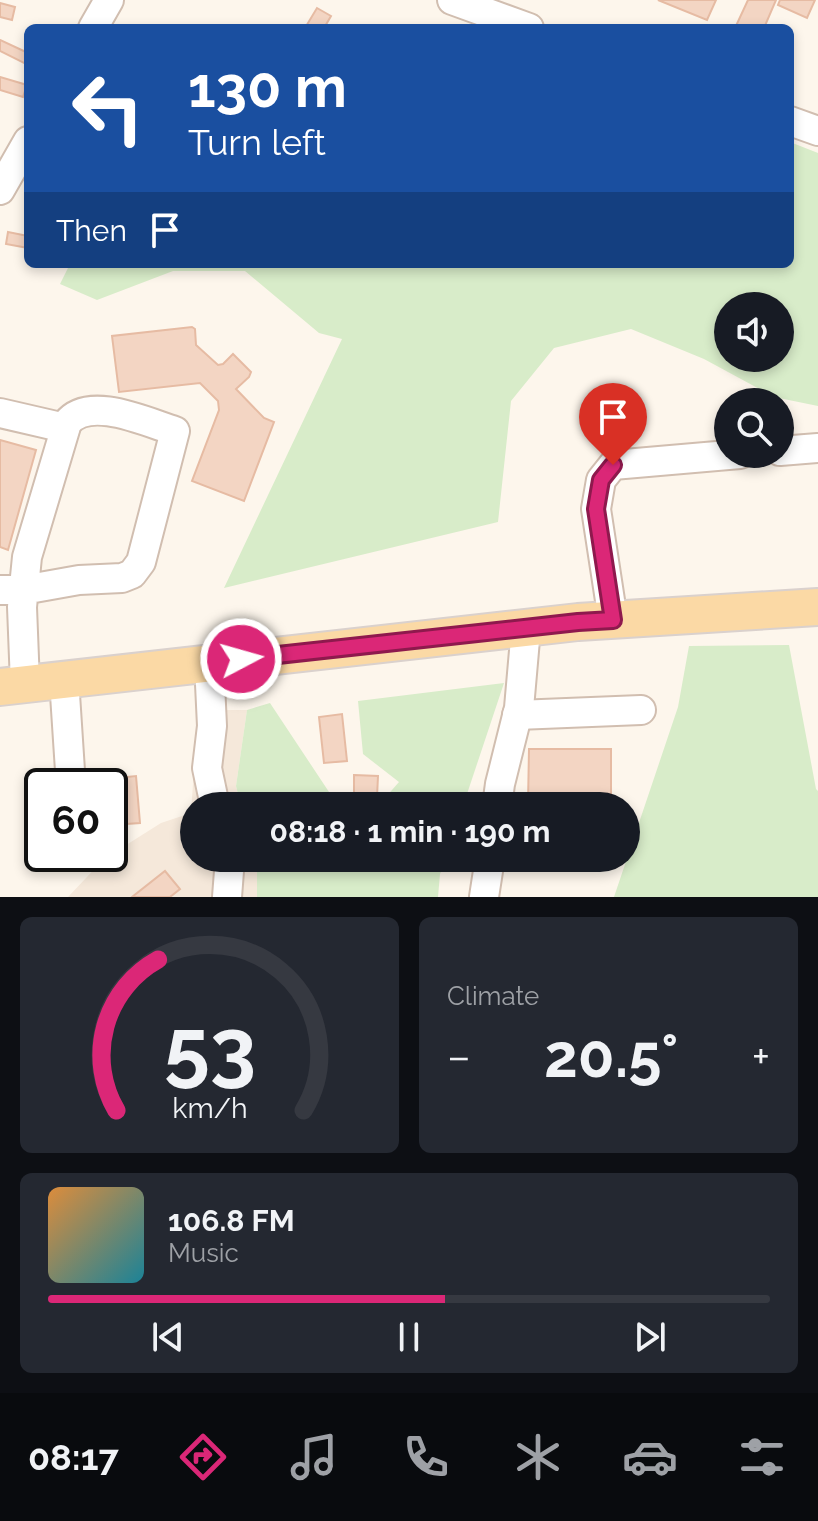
<!DOCTYPE html>
<meta charset="utf-8">
<style>
body{margin:0;font-family:Raleway,sans-serif;background:#242831;color:#f1f3f6;height:100vh;display:flex;flex-direction:column;font-size:30px;white-space:nowrap}
*{box-sizing:border-box;margin:0}
p{font-size:26px;color:#9ea1a6}
.icon{flex:none;width:44px;height:44px;fill:none;stroke:currentColor;stroke-width:2;stroke-linecap:round;stroke-linejoin:round}
.map{position:relative;height:897px;overflow:hidden}
.details{display:flex;flex-direction:column;gap:20px;padding:20px;background:#0d0f14;flex:1}
.details>*{flex:none}
.top-card{position:absolute;left:24px;top:24px;width:770px;height:244px;border-radius:12px;box-shadow:0 4px 12px #0003;background:#1a4fa0;color:#fff;overflow:hidden}
.buttons{position:absolute;left:714px;top:292px;display:grid;gap:16px}
.buttons a{display:grid;place-items:center;width:80px;height:80px;border-radius:50%;background:#171b24;box-shadow:0 4px 12px #0003;font-size:40px}
.speed{position:absolute;left:24px;top:768px;display:flex;gap:16px;font-size:40px;font-weight:700;text-align:center}
.speed>*{display:grid;place-content:center;width:104px;height:104px;border-radius:50%;background:#171b24;box-shadow:0 4px 12px #0003;line-height:1}
.speed .limit{border:4px solid #111;border-radius:12px;background:#fff;color:#111}
.pin{position:absolute;display:grid;place-items:center;width:68px;height:68px;color:#fff;margin:-82px -34px;border-radius:50% 50% 50% 0;rotate:-45deg;box-shadow:0 0 8px #0007}
.pin .icon{rotate:45deg}
.me{position:absolute;width:88px;margin:-44px;rotate:84deg;stroke-linejoin:round;filter:drop-shadow(0 0 6px #0008)}
.turn{display:flex;align-items:center;gap:28px;height:168px;padding:0 32px;font-size:36px}
.turn .icon{width:104px;height:104px;stroke-width:2.5}
.turn b{display:block;font-size:56px;line-height:68px}
.then{display:flex;align-items:center;height:76px;padding:0 32px;background:#0003;gap:16px;font-size:30px}
.big{font-size:60px;font-weight:700;line-height:1.1}
.details .widget{flex:1;display:flex;flex-direction:column;justify-content:center;gap:12px;min-width:0;padding:0 28px;border-radius:12px;background:#242831}
.details .dial{align-items:center;gap:0}
.dial svg{height:208px;overflow:visible;fill:none;stroke:#363941;stroke-width:7;stroke-linecap:round;text-anchor:middle}
.dial text{fill:#f1f3f6;stroke:none}
.song{display:flex;align-items:center;gap:24px}
.cover{width:96px;height:96px;border-radius:12px;background:linear-gradient(135deg,hsl(30 70% 55%),hsl(190 70% 35%))}
.played{height:8px;border-radius:4px;background:linear-gradient(90deg,#db2777 55%,#363941 55%)}
.keys{display:flex;justify-content:space-around;direction:ltr}
.heat{display:flex;justify-content:space-between;align-items:center;font-size:44px;direction:ltr}
.details .tiles{flex:1;display:grid;gap:20px;grid-template-columns:1fr 1fr}
.widget:last-child{grid-column:span 2}
.trip{position:absolute;left:180px;top:792px;width:460px;height:80px;border-radius:40px;background:#171b24;box-shadow:0 4px 12px #0003;font-weight:700;line-height:80px;text-align:center}
.tabs{display:flex;height:128px;justify-content:space-around;align-items:center;background:#090b0e;color:#9ea1a6}
.tabs .icon{width:56px;height:56px}
.tabs .current{color:#db2777}
.tabs b{font-size:36px;color:#f1f3f6}
.map>svg:first-child{display:block}
.residential{fill:#f5e8da}
.green{fill:#d8ecc9;fill-rule:evenodd}
.building{fill:#f3d5c3;stroke:#e6bba3;stroke-width:2}
.lines{fill:none;stroke-linecap:round;stroke-linejoin:round}
.minor-casing{stroke:#d1beb0;stroke-width:32}
.major-casing{stroke:#dad1cd;stroke-width:40}
.minor{stroke:#fff;stroke-width:28}
.major{stroke:#fbd9a5;stroke-width:36}
.route-casing{stroke:#8e194d;stroke-width:20}
.route{stroke:#db2777;stroke-width:14}
</style>
<div class="map">
<svg width="818" height="897" viewBox="0 0 818 897">
<rect width="100%" height="100%" fill="#fdf6ec"/>
<polygon class="residential" points="198,710 247,710 236,786 241,806 194,806 194,858 255,858 257,866 257,897 68,897 104,859 161,823 191,813"/>
<g class="green">
<path d="M790,142L818,153V406L774,397L704,359L631,329L554,348L511,401L498,522L224,588L342,339L319,333L245,271H173L97,300L60,284L70,264H790ZM728,306H780V358H728Z"/>
<polygon points="789,645 816,789 818,791 818,897 614,897 678,707 689,646"/>
<polygon points="504,683 463,806 378,806 399,782 363,754 358,701"/>
<polygon points="270,703 335,801 348,806 241,806 236,786 247,710"/>
<polygon points="255,858 446,858 440,874 438,897 257,897 257,866"/>
</g>
<g class="building">
<polygon points="658,0 716,0 707,20"/>
<polygon points="748,0 776,0 764,28 735,28"/>
<polygon points="780,0 815,0 807,18 778,5"/>
<polygon points="0,3 15,7 12,20 0,17"/>
<polygon points="317,8 331,16 324,28 305,28"/>
<polygon points="0,40 28,53 28,65 0,51"/>
<polygon points="0,77 27,85 23,97 0,90"/>
<polygon points="8,232 28,236 28,248 6,244"/>
<polygon points="192,327 195,329 196,345 218,365 223,364 233,354 251,372 249,377 236,389 264,418 274,422 244,501 192,481 219,410 218,401 200,383 119,392 112,336"/>
<polygon points="0,440 36,450 8,550 0,547"/>
<polygon points="342,714 347,761 324,763 319,717"/>
<polygon points="529,749 611,749 611,803 528,803"/>
<polygon points="354,775 378,776 377,797 354,796"/>
<polygon points="136,776 140,823 112,825 108,779"/>
<polygon points="42,826 42,850 35,851 32,828"/>
<polygon points="165,871 180,889 170,897 132,897"/>
</g>
<g class="lines">
<defs>
<g id="minor">
<polyline points="452,0 529,28"/>
<polyline points="93,28 109,0"/>
<polyline points="790,121 818,131"/>
<polyline points="0,190 28,141"/>
<polyline points="0,413 65,428"/>
<polyline points="780,451 818,448"/>
<path d="M0,590H23L79,580L122,578L132,574L141,562L175,431C146,422 89,395 67,423L27,557L22,607L25,684"/>
<polyline points="613,620 596,509 601,480 613,465 740,454"/>
<polyline points="209,663 212,726 207,768 215,806"/>
<polyline points="64,679 71,786"/>
<polyline points="517,715 641,710"/>
<polyline points="497,806 500,784 519,708 526,628"/>
<polyline points="227,897 230,858"/>
<polyline points="484,897 490,858"/>
</g>
<polyline id="major" points="0,687 578,622 818,607"/>
</defs>
<use href="#minor" class="minor-casing"/>
<use href="#major" class="major-casing"/>
<use href="#minor" class="minor"/>
<use href="#major" class="major"/>
</g>
<g class="lines">
<defs>
<polyline id="route" points="241,659 578,622 613,620 596,509 601,480 613,465"/>
</defs>
<use href="#route" class="route-casing"/>
<use href="#route" class="route"/>
</g>
</svg>
<div class="buttons">
<a><svg class="icon" aria-label="sound" viewBox="0 0 24 24"><path d="M4 9h4l5-4v14l-5-4H4zM17 9q2 3 0 6"/></svg></a>
<a><svg class="icon" aria-label="search" viewBox="0 0 24 24"><circle cx="10" cy="10" r="6"/><path d="M15 15l6 6"/></svg></a>
</div>
<div class="speed"><div class="limit">60</div></div>
<div class="pin" style="left:613px;top:465px;background:#d93025"><svg class="icon" aria-label="arrive" viewBox="0 0 24 24"><path d="M6 21V4h12l-3 4 3 4H6"/></svg></div>
<svg class="me" style="left:241px;top:659px" viewBox="-20 -20 40 40"><circle r="17" fill="#db2777" stroke="#fff" stroke-width="3"/><path d="M0-11L8 9 0 5-8 9z" fill="#fff"/></svg>
<div class="trip">08:18 · 1 min · 190 m</div>
<div class="top-card">
<div class="turn"><svg class="icon" aria-label="left" viewBox="0 0 24 24"><path d="M17 20v-9H6M10 6l-5 5 5 5"/></svg><div><b>130 m</b>Turn left</div></div>
<div class="then">Then<svg class="icon" aria-label="arrive" viewBox="0 0 24 24"><path d="M6 21V4h12l-3 4 3 4H6"/></svg></div>
</div>
</div>
<section class="details">
<div class="tiles">
<div class="widget dial"><svg viewBox="0 0 100 80">
<path d="M14 69A42 42 0 1 1 86 69"/>
<path d="M14 69A42 42 0 0 1 30 11" stroke="#db2777"/>
<text x="50" y="56" font-size="32" font-weight="700">53</text>
<text x="50" y="72" font-size="11">km/h</text>
</svg></div>
<div class="widget"><p>Climate</p>
<div class="heat"><a>−</a><b class="big">20.5°</b><a>+</a></div>
</div>
<div class="widget">
<div class="song"><i class="cover"></i><div><b>106.8 FM</b><p>Music</p></div></div>
<div class="played"></div>
<div class="keys"><svg class="icon" aria-label="previous" viewBox="0 0 24 24"><path d="M18 5L8 12l10 7zM5 5v14"/></svg><svg class="icon" aria-label="pause" viewBox="0 0 24 24"><path d="M8 5v14M16 5v14"/></svg><svg class="icon" aria-label="next" viewBox="0 0 24 24"><path d="M6 5l10 7-10 7zM19 5v14"/></svg></div>
</div>
</div>
</section>
<nav class="tabs">
<b>08:17</b>
<svg class="icon current" aria-label="directions" viewBox="0 0 24 24"><path d="M12 3l9 9-9 9-9-9zM9 14v-3h6M13 9l2 2-2 2"/></svg>
<svg class="icon" aria-label="music" viewBox="0 0 24 24"><path d="M9 18V5l10-2v13"/><circle cx="6" cy="18" r="3"/><circle cx="16" cy="16" r="3"/></svg>
<svg class="icon" aria-label="phone" viewBox="0 0 24 24"><path d="M5 4h4l2 5-3 2q2 4 5 5l2-3 5 2v4C11 20 4 13 5 4z"/></svg>
<svg class="icon" aria-label="climate" viewBox="0 0 24 24"><path d="M12 3v18M4 7l16 10M4 17L20 7"/></svg>
<svg class="icon" aria-label="car" viewBox="0 0 24 24"><path d="M5 17H2v-5l4-1 3-4h7l3 4 3 1v5h-3M9 17h6M6 11h13"/><circle cx="7" cy="17" r="2"/><circle cx="17" cy="17" r="2"/></svg>
<svg class="icon" aria-label="filters" viewBox="0 0 24 24"><path d="M4 7h16M4 17h16"/><circle cx="9" cy="7" r="2"/><circle cx="15" cy="17" r="2"/></svg>
</nav>
